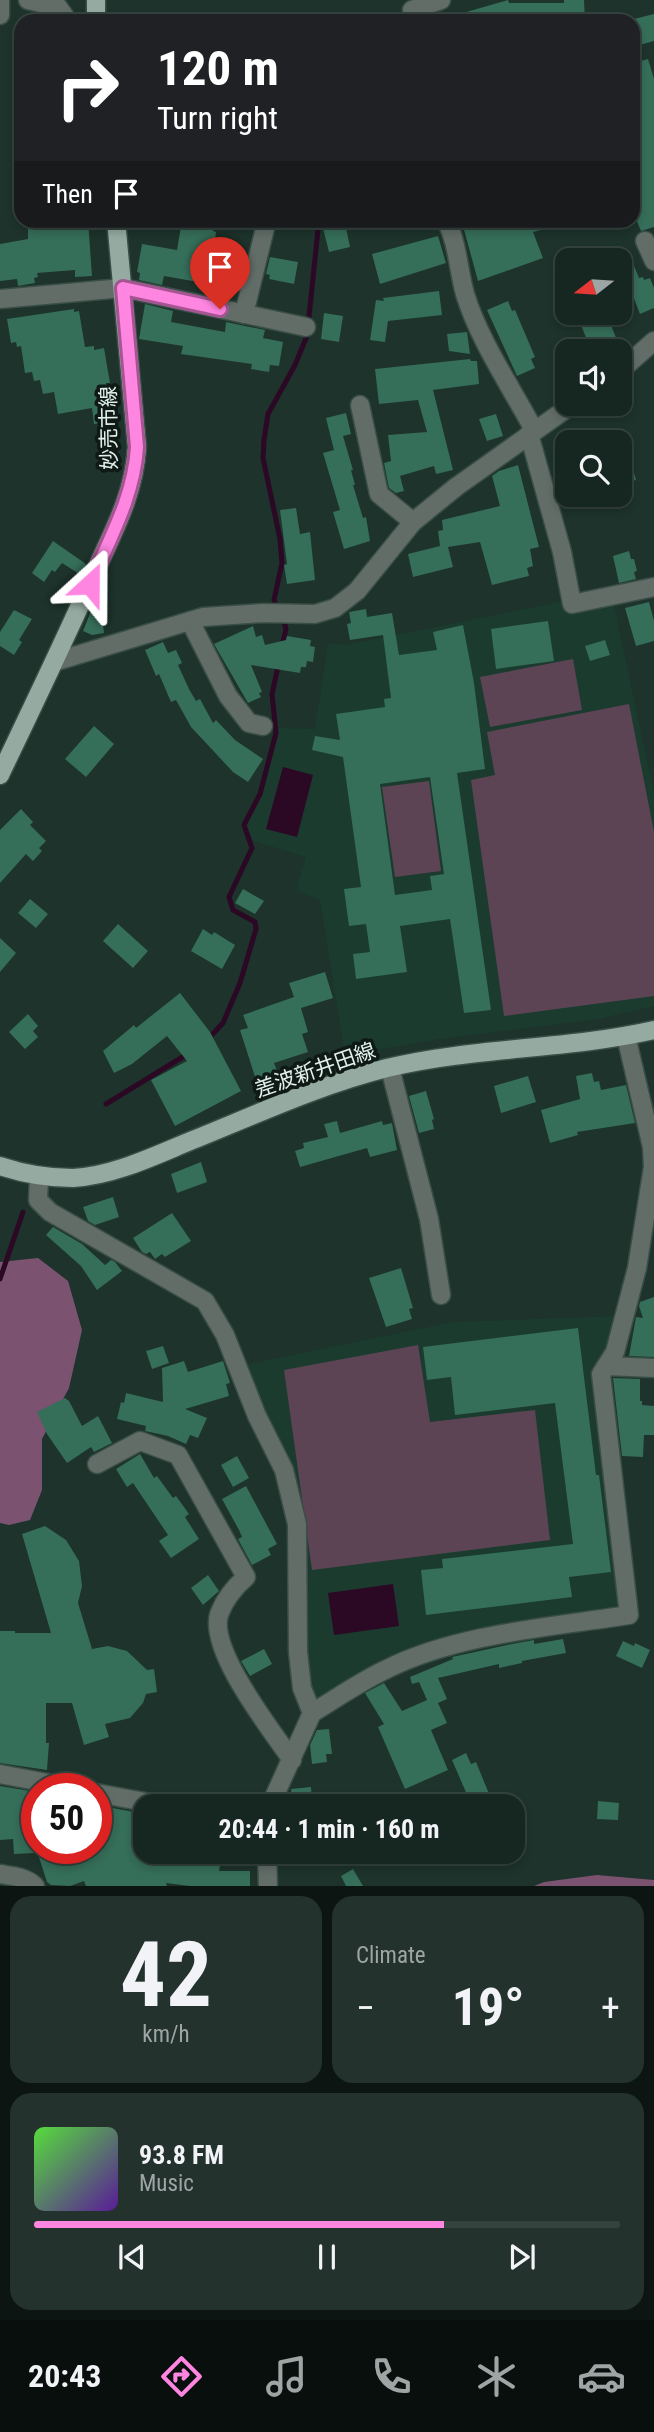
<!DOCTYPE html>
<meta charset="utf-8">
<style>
body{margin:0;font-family:"Roboto Condensed","Noto Sans JP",sans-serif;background:#23322d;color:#f1f3f6;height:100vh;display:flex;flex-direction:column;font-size:26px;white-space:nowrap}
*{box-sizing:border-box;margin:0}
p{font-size:23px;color:#9ea5a5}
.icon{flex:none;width:38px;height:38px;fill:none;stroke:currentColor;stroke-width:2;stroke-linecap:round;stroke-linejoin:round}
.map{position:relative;height:1886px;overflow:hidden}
.panel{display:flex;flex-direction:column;gap:10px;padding:10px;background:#0c1512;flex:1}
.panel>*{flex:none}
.guide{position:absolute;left:14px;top:14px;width:626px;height:214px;border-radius:21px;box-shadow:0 4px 10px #0003,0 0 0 2px #35433e;background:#202124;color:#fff;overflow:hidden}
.needle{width:46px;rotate:253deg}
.buttons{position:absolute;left:555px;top:248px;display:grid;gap:14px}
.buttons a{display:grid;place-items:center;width:77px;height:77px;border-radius:14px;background:#162620;box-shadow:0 4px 10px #0003,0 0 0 2px #35433e;font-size:35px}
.speed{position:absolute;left:21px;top:1773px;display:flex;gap:14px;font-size:35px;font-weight:700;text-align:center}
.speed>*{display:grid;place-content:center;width:91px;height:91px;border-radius:50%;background:#162620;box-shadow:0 4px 10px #0003,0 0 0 2px #35433e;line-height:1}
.speed .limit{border:10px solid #d22;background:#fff;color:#111}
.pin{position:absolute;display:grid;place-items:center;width:60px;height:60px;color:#fff;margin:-72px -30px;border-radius:50% 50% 50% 0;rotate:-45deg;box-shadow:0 0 7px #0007}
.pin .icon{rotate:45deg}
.me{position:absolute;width:77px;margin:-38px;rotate:24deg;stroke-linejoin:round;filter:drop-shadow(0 0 5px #0008)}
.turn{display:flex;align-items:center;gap:24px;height:147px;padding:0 28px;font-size:32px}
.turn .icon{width:91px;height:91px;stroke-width:2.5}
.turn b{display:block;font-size:49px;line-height:60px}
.then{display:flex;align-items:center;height:66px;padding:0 28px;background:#0003;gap:14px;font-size:26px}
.big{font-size:52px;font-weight:700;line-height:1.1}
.panel .card{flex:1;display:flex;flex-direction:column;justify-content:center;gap:10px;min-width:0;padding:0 24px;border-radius:21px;background:#23322d}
.panel .dial{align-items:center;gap:0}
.dial b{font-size:91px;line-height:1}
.song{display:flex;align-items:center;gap:21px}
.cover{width:84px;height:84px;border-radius:10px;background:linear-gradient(135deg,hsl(110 70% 55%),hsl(270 70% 35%))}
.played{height:7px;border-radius:4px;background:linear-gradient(90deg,#fe85e0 70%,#35433e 70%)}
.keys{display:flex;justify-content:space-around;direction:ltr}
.heat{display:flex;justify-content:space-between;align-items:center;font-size:38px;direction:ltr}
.panel .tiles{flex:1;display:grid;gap:10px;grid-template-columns:1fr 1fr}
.card:last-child{grid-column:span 2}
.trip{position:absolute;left:133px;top:1794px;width:392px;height:70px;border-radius:21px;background:#162620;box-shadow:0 4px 10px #0003,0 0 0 2px #35433e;font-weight:700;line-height:70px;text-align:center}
.tabs{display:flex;height:112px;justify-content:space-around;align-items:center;background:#090f0d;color:#9ea5a5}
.tabs .icon{width:49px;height:49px}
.tabs .active{color:#fe85e0}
.tabs b{font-size:32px;color:#f1f3f6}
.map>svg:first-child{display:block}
.built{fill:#1b3b2f}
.green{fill:#5c4455}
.forest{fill:#7b5370}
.water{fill:#2b0823}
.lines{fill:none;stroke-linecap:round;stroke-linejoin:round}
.stream{stroke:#2b0823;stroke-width:5}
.building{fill:#356e59;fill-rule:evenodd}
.minor-casing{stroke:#394e46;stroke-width:21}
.major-casing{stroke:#394e46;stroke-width:21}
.minor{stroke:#626d68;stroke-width:18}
.major{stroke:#95aba1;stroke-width:18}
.route-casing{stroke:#a55692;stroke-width:18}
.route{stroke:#fe85e0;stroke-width:12}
.labels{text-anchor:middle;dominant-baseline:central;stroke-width:7;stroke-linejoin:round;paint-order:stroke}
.street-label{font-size:21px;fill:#e3f1eb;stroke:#0f1915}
</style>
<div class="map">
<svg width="654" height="1886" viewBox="0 0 654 1886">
<rect width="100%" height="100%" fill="#1d332b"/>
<g class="built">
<polygon points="613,600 654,794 654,1006 599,1019 440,1039 345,1055 320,900 296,890 306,857 253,841 246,826 261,796 279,728 315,729 328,643 346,645 565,601"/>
<polygon points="618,1316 610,1351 596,1372 623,1601 614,1613 515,1628 318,1701 310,1697 306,1671 304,1529 295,1479 287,1451 267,1421 244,1365 453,1322"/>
</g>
<g class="green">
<polygon points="573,659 582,710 490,727 480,677"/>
<polygon points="629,704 654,832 654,996 504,1016 471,780 495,775 487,732"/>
<polygon points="429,781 441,871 395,877 382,787"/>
<polygon points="418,1345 430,1422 535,1410 550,1540 312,1570 284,1370"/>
</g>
<g class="forest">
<polygon points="38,1258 68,1281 82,1330 69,1388 42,1439 42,1490 30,1520 9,1525 0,1523 0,1262"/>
<polygon points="597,1875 654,1880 654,1886 534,1886 544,1882"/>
</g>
<g class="water">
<polygon points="283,767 313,775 297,837 266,829"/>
<polygon points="393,1584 399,1626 334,1635 328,1593"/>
</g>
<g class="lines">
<g class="stream">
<polyline points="278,609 274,600 282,563 280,539 263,458 264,440 268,414 295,365 307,336 319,220"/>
<polyline points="282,646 286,629 283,618"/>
<polyline points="208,1039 223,1023 240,983 256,929 255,922 233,910 229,897 252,848 244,825 260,794 276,733 272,694 279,662"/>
<polyline points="106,1104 189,1053"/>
<polyline points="0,1279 23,1212"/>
</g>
</g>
<g class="building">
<polygon points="508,0 509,3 564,3 564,0 584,0 585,21 449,21 449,17"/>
<polygon points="654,14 654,41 636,46 634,19"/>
<polygon points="648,59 654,79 654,227 641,231 634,214 634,134 641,132 634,93 634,63"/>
<polygon points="28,220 88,220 92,276 75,277 75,270 37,273 38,277 34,278 35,283 18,286 17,279 0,281 0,244 28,239"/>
<polygon points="182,220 215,220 213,231 216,232 213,256 226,258 223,273 235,275 231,299 213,296 215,285 164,276 162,285 139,280 140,273 137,272 142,244 177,250"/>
<polygon points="482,220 559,220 560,225 533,232 543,258 478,281 463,226"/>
<polygon points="341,223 343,229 346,228 350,247 329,252 323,228"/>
<polygon points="438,236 446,263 380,284 372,254"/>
<polygon points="270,257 298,262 294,284 269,279 270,275 266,274"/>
<polygon points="632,261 639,278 643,277 644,280 650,278 654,288 654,308 640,314 633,296 620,303 620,266"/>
<polygon points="439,291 442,315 388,321 385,342 370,340 376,300 384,301 383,298"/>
<polygon points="508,301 512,311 515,310 535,357 531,359 535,368 517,376 487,310"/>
<polygon points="145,304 173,311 171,322 225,332 226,322 265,330 263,338 283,342 279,366 270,365 269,372 251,369 252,364 181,354 183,346 139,339"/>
<polygon points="74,309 74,312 79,311 85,347 94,346 94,350 104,348 110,383 106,383 112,421 94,424 92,408 58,414 54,392 43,394 40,380 34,381 32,372 25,373 21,346 17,347 16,342 11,343 7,319"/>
<polygon points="324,313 343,316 339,342 321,339"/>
<polygon points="576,313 606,313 619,345 603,352 592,352"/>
<polygon points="467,332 470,354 449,351 447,334"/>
<polygon points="470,359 471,361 477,361 479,384 433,390 453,470 436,474 434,466 400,476 404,491 396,493 389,488 384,463 391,461 388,435 427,432 418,400 379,404 375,369"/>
<polygon points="346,413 351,434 343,436 353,470 351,470 355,485 353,485 363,518 366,517 370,541 344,549 333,512 340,510 323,453 334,450 326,418"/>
<polygon points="496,414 503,436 487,441 479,419"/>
<polygon points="624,435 636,480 620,484 620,436"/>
<polygon points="518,465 539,547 530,549 533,566 527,568 529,576 492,585 480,542 448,547 453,567 413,577 408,554 440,546 438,531 443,530 442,520 500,506 492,476 499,471"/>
<polygon points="296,508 300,534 310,532 315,580 287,584 284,565 287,564 280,510"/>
<polygon points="53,541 86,564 81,575 62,563 55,572 52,570 44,582 32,573"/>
<polygon points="629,551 631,559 634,559 637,571 634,572 636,579 619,583 613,556"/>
<polygon points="99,591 104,633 92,635 83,631"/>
<polygon points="649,602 654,621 654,641 636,646 625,608"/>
<path d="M366,609L367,617L392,613L399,655L437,650L433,632L463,625L474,683L485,769L457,773L491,1010L464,1013L450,919L400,926L407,972L356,979L353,954L370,952L366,924L349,926L344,889L361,887L343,757L312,750L315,736L340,740L336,714L385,707L384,699L391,698L383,635L350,640L347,624L351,623L349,612ZM430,777L444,874L430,876L432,890L395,895L380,784Z"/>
<polygon points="14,610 32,619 19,640 22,642 14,655 0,646 0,632"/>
<polygon points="548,621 554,661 496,669 491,629"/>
<polygon points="253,626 256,637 262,635 265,645 286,640 287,636 311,640 310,646 315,647 313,662 307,661 306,667 301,667 300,673 251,665 262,692 259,693 261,697 248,703 214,644"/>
<polygon points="605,640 610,655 590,661 585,646"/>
<polygon points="163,642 168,653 176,650 182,663 178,665 189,689 196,701 200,699 213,723 216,720 235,740 263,759 248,782 233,772 191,727 176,700 171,702 159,674 156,676 145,650"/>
<polygon points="94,726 114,744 86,777 65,759"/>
<polygon points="21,809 33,822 30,825 46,841 39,848 42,851 33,861 26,854 0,883 0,830"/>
<polygon points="243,889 264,901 255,914 235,903"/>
<polygon points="30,899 48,914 36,928 18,913"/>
<polygon points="118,924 148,951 133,968 103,941"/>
<polygon points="203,929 212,935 214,932 235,945 222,969 191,951"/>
<polygon points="0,938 16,953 0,972"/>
<polygon points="325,972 333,998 301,1008 308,1032 302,1034 308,1052 274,1063 281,1081 263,1088 261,1085 258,1086 240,1030 248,1028 243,1015 294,997 289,983"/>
<polygon points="180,993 210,1032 241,1091 175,1126 151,1080 187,1061 167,1036 132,1064 114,1073 103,1051 134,1025 136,1028"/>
<polygon points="28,1014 38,1026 33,1031 38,1037 25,1049 9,1032"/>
<polygon points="592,1073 594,1082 599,1081 601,1090 626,1085 635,1123 577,1132 578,1135 550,1143 541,1110 580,1099 576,1076"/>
<polygon points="528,1076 536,1102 501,1113 494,1086"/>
<polygon points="426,1091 434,1119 432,1120 434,1129 419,1133 409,1096"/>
<polygon points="337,1121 340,1133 382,1121 383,1125 392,1123 397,1150 370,1157 367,1148 300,1167 295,1151 304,1148 303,1143 328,1137 324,1124"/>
<polygon points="201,1162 207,1182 177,1193 171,1174"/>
<polygon points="113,1197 119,1217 95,1225 88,1221 83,1207"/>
<polygon points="172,1213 191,1241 165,1257 162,1254 155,1259 150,1252 146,1254 142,1252 133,1238"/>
<polygon points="53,1227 82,1244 105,1265 111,1260 115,1262 122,1271 97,1290 81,1266 46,1235"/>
<polygon points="401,1268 413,1308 409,1309 412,1319 386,1327 369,1278"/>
<polygon points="654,1297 654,1357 629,1356 636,1317 643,1318 639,1306 640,1302"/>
<polygon points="578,1328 596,1475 599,1475 611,1572 569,1577 572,1597 426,1615 421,1570 443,1568 442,1559 573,1544 555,1403 455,1415 451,1377 427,1380 423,1347"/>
<polygon points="163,1346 169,1363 152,1369 146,1351"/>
<polygon points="184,1361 188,1372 223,1361 230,1383 226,1384 229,1396 185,1409 207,1418 198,1438 190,1435 186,1444 168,1436 145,1431 146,1426 117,1419 121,1402 124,1403 126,1393 163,1402 162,1368"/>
<polygon points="613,1378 640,1379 640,1401 642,1401 642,1405 654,1406 654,1435 644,1435 643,1457 622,1456"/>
<polygon points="65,1398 69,1401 82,1426 98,1416 112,1443 94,1452 91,1447 67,1463 47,1434 37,1412"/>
<polygon points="140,1454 154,1478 157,1476 173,1498 176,1496 189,1514 185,1517 199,1539 171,1558 159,1541 168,1535 133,1483 127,1487 116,1469"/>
<polygon points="237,1456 249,1478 233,1487 221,1465"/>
<polygon points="246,1486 277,1544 268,1549 271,1555 252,1565 238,1539 242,1537 239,1530 222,1499"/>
<polygon points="45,1526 66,1540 79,1561 82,1586 78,1603 92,1649 108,1646 127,1651 147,1670 154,1669 157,1692 146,1694 143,1703 130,1718 105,1724 109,1737 84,1745 72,1703 46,1703 46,1743 49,1743 47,1770 0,1763 0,1631 15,1631 15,1633 51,1633 22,1534"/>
<polygon points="208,1575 219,1591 203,1605 191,1588"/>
<polygon points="563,1639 566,1653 522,1661 522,1663 499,1668 499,1664 438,1678 447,1699 438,1703 447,1723 431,1730 448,1770 405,1789 378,1727 384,1724 365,1693 384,1683 402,1711 427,1700 419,1682 412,1684 410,1677 453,1659 452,1657 507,1645 534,1640 534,1644"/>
<polygon points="623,1641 634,1646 635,1643 650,1650 642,1668 616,1656"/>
<polygon points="264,1649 272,1664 250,1676 241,1661"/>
<polygon points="329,1729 332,1754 326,1754 327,1762 312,1764 310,1745 317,1730"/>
<polygon points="466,1753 471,1764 476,1762 494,1806 474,1806 470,1796 468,1797 452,1760"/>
<polygon points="0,1786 30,1791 35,1853 14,1854 13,1839 0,1840"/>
<polygon points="311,1787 312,1806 292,1806 291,1789"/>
<polygon points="598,1801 619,1803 618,1820 597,1819"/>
<polygon points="96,1805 145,1814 145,1852 182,1852 180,1859 220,1865 219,1871 250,1871 250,1886 190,1886 166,1883 167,1886 86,1886 84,1881 70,1886 51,1885 47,1882 36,1848 96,1848"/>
<polygon points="353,1869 363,1886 346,1886 341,1876"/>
</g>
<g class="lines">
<defs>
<g id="minor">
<polyline points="28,0 58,7 68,21"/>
<polyline points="412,10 441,0"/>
<polyline points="0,15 0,0"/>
<path d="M446,220C458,244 458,269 465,294C479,340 511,387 534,430"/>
<polyline points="645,241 654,261"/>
<polyline points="0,299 123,288 306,327"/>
<polyline points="244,314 267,220"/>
<polyline points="620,371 654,341"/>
<polyline points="360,405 379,494 413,522"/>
<polyline points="529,434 562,552 572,604 654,587"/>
<polyline points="190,621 228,696 249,723 263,726"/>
<polyline points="54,662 203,617 263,613 315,614 335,608 357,591 413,522 456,487 573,404"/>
<polyline points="390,1068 429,1219 441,1295"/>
<polyline points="39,1176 38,1200 50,1212 205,1301 225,1335 257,1416 284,1470 297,1524 298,1652 302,1688 312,1713 270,1806"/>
<polyline points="606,1366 654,1368"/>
<path d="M97,1464L140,1441L178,1455L246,1577C236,1586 225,1599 220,1612C205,1646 272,1731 292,1760"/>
<path d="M312,1713C337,1698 361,1681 387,1669C456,1634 552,1627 629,1615L601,1374L615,1352L637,1268L653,1167L652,1147L626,1036"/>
<polyline points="0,1774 74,1788"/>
<polyline points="96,1793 167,1806"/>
<polyline points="267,1852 268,1886"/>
<path d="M0,1874C13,1876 26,1877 35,1886"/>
</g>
<g id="major">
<polyline points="96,0 96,21"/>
<path d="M0,775C32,708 64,642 94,574C113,532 134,495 137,447L116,220"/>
<path d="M0,1166C24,1174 47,1178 73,1178C112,1176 152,1157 188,1142C253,1116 319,1085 387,1068C474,1047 566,1050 654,1030"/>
</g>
</defs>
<use href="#minor" class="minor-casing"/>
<use href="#major" class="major-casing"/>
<use href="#minor" class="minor"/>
<use href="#major" class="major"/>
</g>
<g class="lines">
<defs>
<path id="route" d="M90,584C109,540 134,497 137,447L123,288L220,309"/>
</defs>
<use href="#route" class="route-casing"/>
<use href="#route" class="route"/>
</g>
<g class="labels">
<g class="street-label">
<text transform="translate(109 428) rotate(-91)">妙売市線</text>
<text transform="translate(315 1070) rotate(-19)">差波新井田線</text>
</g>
</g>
</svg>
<div class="buttons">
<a><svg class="needle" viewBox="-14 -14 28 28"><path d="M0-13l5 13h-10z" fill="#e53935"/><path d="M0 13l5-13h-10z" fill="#9ea5a5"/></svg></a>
<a><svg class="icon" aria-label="sound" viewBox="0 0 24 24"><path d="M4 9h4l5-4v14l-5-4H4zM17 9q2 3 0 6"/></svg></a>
<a><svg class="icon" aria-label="search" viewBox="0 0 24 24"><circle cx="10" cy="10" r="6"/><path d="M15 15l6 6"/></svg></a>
</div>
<div class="speed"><div class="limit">50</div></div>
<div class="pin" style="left:220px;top:309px;background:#d93025"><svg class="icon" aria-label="arrive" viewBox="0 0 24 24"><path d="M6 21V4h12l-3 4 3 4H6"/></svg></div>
<svg class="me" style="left:90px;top:584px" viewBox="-20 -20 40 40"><path d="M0-17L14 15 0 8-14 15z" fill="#fe85e0" stroke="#fff" stroke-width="4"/></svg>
<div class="trip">20:44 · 1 min · 160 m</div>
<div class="guide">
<div class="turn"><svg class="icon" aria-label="right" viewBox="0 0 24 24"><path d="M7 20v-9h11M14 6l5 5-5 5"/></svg><div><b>120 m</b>Turn right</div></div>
<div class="then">Then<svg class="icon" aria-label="arrive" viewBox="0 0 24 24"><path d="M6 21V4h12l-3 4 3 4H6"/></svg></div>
</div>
</div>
<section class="panel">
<div class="tiles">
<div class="card dial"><b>42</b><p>km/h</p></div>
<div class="card"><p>Climate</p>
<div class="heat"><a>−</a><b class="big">19°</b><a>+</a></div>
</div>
<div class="card">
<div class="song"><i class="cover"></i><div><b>93.8 FM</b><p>Music</p></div></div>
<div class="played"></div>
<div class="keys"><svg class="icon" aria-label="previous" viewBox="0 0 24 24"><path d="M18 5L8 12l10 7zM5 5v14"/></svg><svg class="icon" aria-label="pause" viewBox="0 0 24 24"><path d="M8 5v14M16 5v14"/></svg><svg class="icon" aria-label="next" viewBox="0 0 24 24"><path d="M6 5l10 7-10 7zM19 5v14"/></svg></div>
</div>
</div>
</section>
<nav class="tabs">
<b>20:43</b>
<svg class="icon active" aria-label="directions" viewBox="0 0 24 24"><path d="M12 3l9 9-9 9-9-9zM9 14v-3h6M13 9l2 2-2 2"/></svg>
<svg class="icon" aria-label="music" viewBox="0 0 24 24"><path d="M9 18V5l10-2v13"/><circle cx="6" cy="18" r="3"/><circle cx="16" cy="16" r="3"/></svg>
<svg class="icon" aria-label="phone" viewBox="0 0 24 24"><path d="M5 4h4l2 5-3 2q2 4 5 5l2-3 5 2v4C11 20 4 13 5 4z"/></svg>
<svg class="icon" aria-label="climate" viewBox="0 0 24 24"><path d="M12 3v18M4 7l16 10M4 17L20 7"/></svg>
<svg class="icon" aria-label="car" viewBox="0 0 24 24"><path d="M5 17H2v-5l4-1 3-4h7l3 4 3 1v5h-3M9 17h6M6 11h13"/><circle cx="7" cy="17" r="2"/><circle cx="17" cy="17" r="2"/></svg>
</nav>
